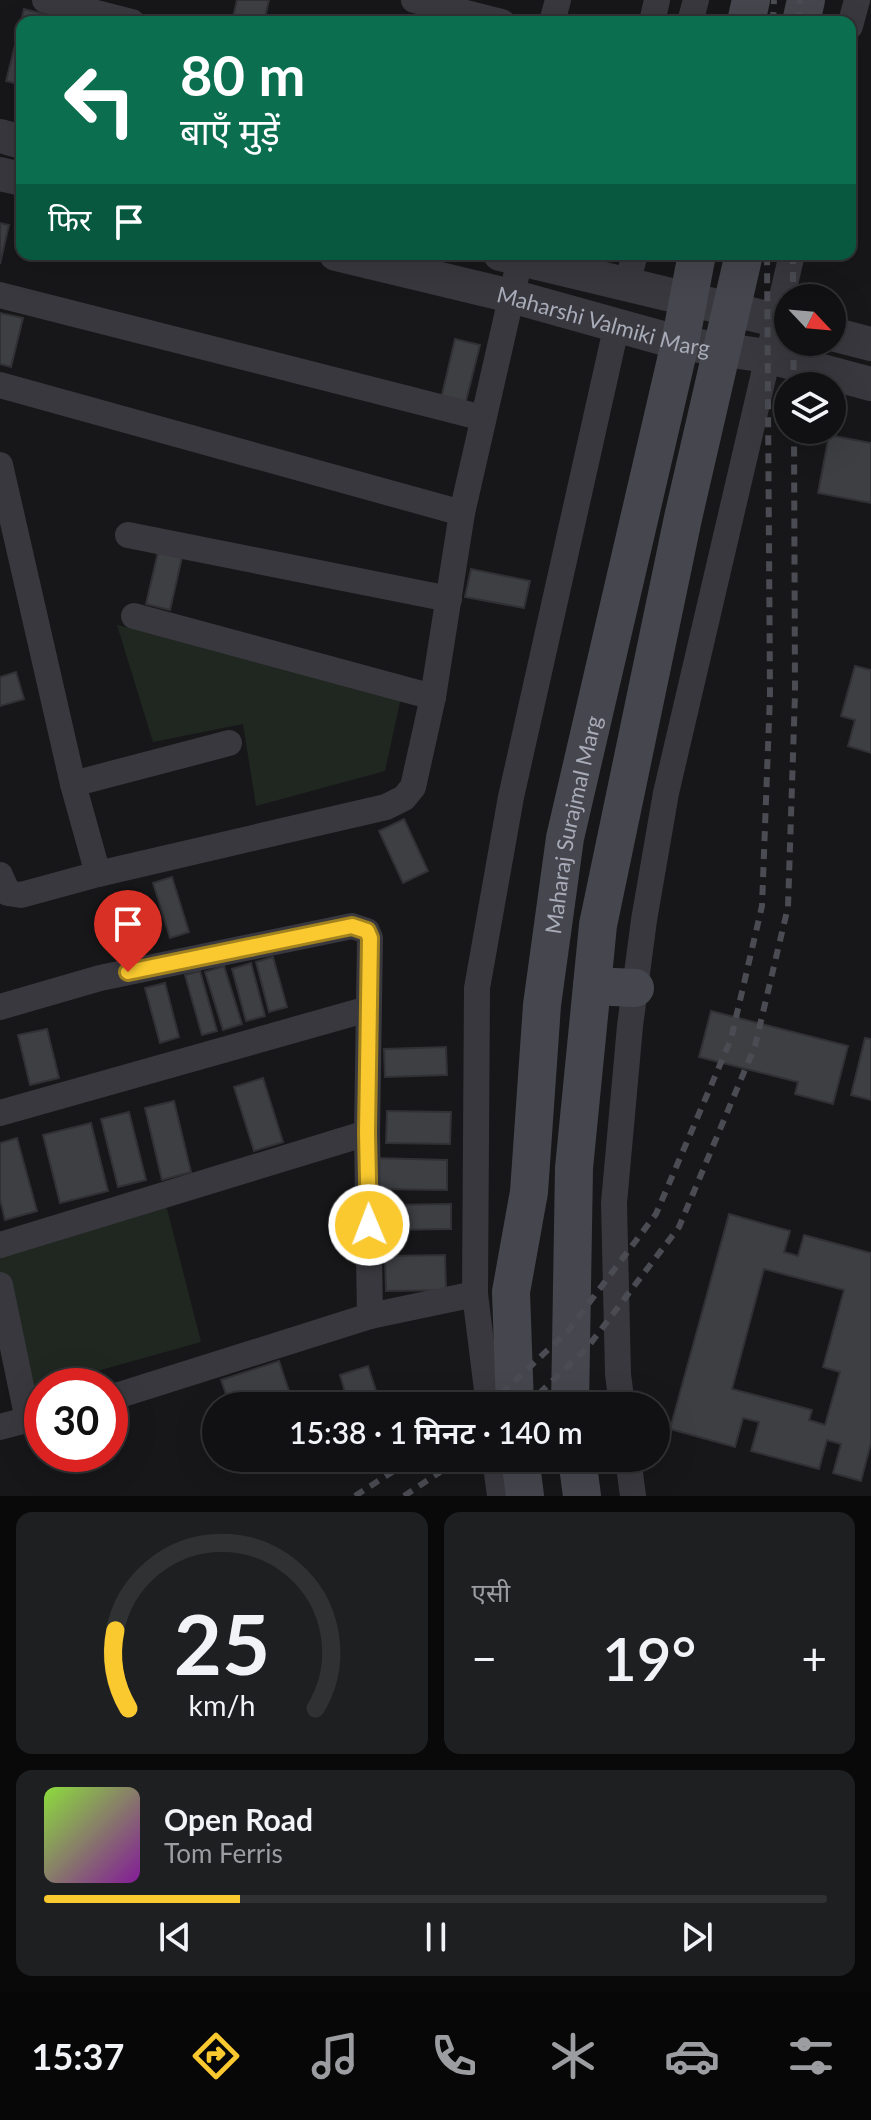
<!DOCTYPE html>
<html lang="hi">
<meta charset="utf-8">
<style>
body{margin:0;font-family:Lato,"Noto Sans Devanagari",sans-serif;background:#1e1f21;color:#f1f3f6;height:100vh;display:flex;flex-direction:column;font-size:30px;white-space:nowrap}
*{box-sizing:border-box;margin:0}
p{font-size:26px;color:#9c9da0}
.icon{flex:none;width:44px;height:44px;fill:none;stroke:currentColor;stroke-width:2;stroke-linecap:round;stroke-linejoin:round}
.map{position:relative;height:1496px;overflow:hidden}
.panel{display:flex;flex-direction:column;gap:16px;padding:16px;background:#09090a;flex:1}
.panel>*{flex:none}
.banner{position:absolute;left:16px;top:16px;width:840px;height:244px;border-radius:16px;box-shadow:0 8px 32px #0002,0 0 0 2px #303133;background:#0b6e4f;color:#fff;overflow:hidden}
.needle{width:52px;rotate:116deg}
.tools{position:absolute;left:774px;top:284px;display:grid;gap:16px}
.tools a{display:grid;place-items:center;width:72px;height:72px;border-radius:50%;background:#111113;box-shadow:0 8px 32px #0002,0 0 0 2px #303133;font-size:40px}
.speed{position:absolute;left:24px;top:1368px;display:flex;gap:16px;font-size:40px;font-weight:700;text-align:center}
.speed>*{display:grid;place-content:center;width:104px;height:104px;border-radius:50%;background:#111113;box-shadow:0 8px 32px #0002,0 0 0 2px #303133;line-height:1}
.speed .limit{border:12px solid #d22;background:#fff;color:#111}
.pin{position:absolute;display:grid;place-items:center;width:68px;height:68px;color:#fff;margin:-82px -34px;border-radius:50% 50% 50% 0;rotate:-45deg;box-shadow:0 0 8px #0007}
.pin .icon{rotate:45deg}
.me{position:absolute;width:88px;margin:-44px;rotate:359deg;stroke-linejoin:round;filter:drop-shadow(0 0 6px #0008)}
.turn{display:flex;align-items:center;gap:28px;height:168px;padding:0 32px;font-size:36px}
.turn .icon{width:104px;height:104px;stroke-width:2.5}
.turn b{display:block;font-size:56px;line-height:68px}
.then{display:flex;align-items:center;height:76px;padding:0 32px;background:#0003;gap:16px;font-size:30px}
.big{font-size:60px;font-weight:600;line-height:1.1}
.panel .card{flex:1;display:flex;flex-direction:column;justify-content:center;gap:12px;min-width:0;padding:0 28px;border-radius:16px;background:#1e1f21}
.panel .dial{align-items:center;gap:0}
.dial svg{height:208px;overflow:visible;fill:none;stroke:#303133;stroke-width:7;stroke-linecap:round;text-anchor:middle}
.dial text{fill:#f1f3f6;stroke:none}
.song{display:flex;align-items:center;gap:24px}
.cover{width:96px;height:96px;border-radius:12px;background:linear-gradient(135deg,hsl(90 70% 55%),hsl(290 70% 35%))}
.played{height:8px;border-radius:4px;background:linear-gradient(90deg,#f9c92f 25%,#303133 25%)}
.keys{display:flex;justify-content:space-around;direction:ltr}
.heat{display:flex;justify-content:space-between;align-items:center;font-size:44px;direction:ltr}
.panel .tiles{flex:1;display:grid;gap:16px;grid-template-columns:1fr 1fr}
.card:last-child{grid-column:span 2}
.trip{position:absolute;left:202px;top:1392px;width:468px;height:80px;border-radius:40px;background:#111113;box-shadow:0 8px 32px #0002,0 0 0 2px #303133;font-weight:600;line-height:80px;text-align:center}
.menu{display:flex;height:128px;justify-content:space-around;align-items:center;background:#070708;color:#9c9da0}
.menu .icon{width:56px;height:56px}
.menu .current{color:#f9c92f}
.menu b{font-size:36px;color:#f1f3f6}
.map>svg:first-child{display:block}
.green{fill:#1f2720}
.building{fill:#3e3f43;stroke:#313135;stroke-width:2;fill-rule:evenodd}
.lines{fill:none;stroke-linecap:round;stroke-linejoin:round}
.minor{stroke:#38383e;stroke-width:26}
.tertiary{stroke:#38383e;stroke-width:34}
.secondary{stroke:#46474e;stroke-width:38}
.rail{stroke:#4b4c53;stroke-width:6;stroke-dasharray:10 8;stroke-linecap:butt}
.route-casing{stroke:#a2831f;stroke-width:20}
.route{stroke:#f9c92f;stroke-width:14}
.labels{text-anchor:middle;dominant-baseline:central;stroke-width:8;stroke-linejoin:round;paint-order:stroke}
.street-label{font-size:22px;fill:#a8acb9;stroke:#121214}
</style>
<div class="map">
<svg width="871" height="1496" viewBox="0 0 871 1496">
<rect width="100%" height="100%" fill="#171719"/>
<g class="green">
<polygon points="117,625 402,693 385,771 256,806 243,724 153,742"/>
<polygon points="165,1201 201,1342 26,1391 0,1282 0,1249"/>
</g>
<g class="building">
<polygon points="237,0 269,0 264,22 232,22"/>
<polygon points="24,9 59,18 58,22 22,22 22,85 6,81"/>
<polygon points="0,223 9,225 0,264"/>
<polygon points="0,313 23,318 11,367 0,364"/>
<polygon points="455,339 480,345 465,405 441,399"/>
<polygon points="829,435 871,443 871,503 818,493"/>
<polygon points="159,548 183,553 170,610 146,604"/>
<polygon points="471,569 530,581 524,608 465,597"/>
<polygon points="855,666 871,670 871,753 848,746 855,720 841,716"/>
<polygon points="16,672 24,699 0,706 0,677"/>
<polygon points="404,819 428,871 403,883 379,831"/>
<polygon points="172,877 189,932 170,938 153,883"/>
<polygon points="273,957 287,1007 269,1012 256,962"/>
<polygon points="251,963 265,1016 246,1021 232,969"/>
<polygon points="224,966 242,1024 223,1030 205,972"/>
<polygon points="200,971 217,1031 202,1035 185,975"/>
<polygon points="165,983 179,1037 160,1043 145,988"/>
<polygon points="711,1011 848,1046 833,1104 795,1094 798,1082 699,1057"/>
<polygon points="47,1029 59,1078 30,1085 18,1035"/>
<polygon points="865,1038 871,1039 871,1100 851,1095"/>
<polygon points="446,1047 447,1075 385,1077 384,1049"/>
<polygon points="263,1078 283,1142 254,1151 234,1087"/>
<polygon points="174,1101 191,1172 162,1180 145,1108"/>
<polygon points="387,1111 451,1112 450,1144 386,1143"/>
<polygon points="129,1112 146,1180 118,1187 101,1119"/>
<polygon points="91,1123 108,1191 60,1203 43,1135"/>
<polygon points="17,1138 37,1211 5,1220 0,1199 0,1143"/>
<polygon points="376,1158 447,1160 447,1190 375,1189"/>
<polygon points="451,1204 451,1229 386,1230 385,1205"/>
<path d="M729,1214L790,1231L784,1252L798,1256L804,1235L871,1253V1443L861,1481L833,1473L841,1444L827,1440L819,1469L751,1451L759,1422L743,1418L735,1447L670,1429ZM764,1269L844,1290L823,1367L840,1372L825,1425L809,1420L812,1410L732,1389Z"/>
<polygon points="445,1255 446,1290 386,1291 385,1256"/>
<polygon points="279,1361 294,1406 230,1406 221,1380"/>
<polygon points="368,1366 381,1406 349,1406 340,1375"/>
</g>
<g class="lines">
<g class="minor">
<polyline points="45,0 132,22"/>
<polyline points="414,0 502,22"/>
<polyline points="552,22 558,0"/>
<polyline points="652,22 657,0"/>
<polyline points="690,22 696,0"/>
<polyline points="850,26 857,0"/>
<polyline points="627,284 635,254"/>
<polyline points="0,295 483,418"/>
<polyline points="0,385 462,513"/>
<polyline points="0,465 73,784 98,874"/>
<polyline points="128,535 449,599"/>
<polyline points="134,616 433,697"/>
<polyline points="73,784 229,743"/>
<polyline points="0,875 8,893 21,895 98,874 386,807 404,798 413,787 433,697 462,513 520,259"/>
<polyline points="0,1007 100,978 352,926 367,931 370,938 367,1133 370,1316"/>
<polyline points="0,1113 368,1009"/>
<polyline points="0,1245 367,1133"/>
<polyline points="0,1285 28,1420"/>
<polyline points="110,1398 370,1316 475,1294"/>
<polyline points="489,1406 475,1294 477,988 511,797 617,324"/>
<polyline points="622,1406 618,1374 614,1203 630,1026 644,920 666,793 792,254"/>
<polyline points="0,1427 42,1416"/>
<polyline points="495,1458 500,1496"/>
<polyline points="628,1458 633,1496"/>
</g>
<g class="tertiary">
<polyline points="0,136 22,142"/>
<polyline points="0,174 22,179"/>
<path id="s1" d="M336,254L511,296L680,343L766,356L871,384"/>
<polyline points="500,254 788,323"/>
<polyline points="832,334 871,344"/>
</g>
<g class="secondary">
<polyline points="746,22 751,0"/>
<polyline points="801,22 806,0"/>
<polyline points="592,986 635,988"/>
<path id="s2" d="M515,1406L511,1292L529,1192L542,1005L565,838L680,343L697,254"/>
<polyline points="570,1406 574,1168 598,925 683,518 744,254"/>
<polyline points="520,1458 525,1496"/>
<polyline points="577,1458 582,1496"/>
</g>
<g class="rail">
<polyline points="773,22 774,0"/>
<polyline points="799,22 800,0"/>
<polyline points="793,254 793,298"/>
<polyline points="793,342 794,386"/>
<polyline points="488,1406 568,1331 656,1214 731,1039 762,906 770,694 767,254"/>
<polyline points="526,1406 587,1348 679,1227 755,1046 788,907 795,694 794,430"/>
<polyline points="355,1496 414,1458"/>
<polyline points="404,1496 461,1458"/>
</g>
</g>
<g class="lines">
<defs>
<polyline id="route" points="128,972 352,926 367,931 370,938 367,1133 369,1225"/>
</defs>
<use href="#route" class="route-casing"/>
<use href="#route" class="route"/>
</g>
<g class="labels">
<g class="street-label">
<text stroke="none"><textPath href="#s1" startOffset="276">Maharshi Valmiki Marg</textPath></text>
<text stroke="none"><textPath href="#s2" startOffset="586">Maharaj Surajmal Marg</textPath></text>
</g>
</g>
</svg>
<div class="tools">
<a><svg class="needle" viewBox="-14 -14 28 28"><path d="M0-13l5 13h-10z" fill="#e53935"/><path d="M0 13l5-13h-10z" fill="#9c9da0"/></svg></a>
<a><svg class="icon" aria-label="layers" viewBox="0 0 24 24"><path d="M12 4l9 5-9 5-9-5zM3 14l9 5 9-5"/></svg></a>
</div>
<div class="speed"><div class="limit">30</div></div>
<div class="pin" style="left:128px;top:972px;background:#d93025"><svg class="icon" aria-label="arrive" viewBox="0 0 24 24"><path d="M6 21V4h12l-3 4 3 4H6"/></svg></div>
<svg class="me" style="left:369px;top:1225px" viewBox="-20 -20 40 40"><circle r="17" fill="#f9c92f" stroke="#fff" stroke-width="3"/><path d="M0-11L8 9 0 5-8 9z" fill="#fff"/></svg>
<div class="trip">15:38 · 1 मिनट · 140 m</div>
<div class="banner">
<div class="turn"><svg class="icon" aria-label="left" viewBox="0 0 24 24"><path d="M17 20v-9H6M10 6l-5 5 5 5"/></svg><div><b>80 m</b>बाएँ मुड़ें</div></div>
<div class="then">फिर<svg class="icon" aria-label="arrive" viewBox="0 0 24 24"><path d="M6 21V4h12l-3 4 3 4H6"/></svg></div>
</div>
</div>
<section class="panel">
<div class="tiles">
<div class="card dial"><svg viewBox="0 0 100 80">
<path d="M14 69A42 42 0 1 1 86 69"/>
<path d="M14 69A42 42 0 0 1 9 39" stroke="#f9c92f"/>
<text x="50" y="56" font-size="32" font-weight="700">25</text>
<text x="50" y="72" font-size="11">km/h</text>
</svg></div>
<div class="card"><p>एसी</p>
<div class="heat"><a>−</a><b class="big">19°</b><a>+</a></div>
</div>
<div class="card">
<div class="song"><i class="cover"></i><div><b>Open Road</b><p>Tom Ferris</p></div></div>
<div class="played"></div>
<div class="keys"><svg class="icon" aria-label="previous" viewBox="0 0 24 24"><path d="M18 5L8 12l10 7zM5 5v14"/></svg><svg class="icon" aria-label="pause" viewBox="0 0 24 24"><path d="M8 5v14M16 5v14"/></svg><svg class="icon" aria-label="next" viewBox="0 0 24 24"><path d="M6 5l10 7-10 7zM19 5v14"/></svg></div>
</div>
</div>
</section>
<nav class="menu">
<b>15:37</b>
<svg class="icon current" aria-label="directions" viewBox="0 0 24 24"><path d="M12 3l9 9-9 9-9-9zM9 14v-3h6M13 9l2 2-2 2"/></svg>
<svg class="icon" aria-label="music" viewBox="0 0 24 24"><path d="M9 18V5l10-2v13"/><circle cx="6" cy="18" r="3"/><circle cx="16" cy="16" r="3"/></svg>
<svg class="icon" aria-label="phone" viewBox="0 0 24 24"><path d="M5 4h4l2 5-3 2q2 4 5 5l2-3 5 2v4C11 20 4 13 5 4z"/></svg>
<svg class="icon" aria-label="climate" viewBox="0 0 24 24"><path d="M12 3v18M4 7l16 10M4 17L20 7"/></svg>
<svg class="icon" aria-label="car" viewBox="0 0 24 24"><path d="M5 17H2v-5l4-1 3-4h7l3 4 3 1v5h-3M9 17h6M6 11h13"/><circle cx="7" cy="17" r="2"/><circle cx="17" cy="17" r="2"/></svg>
<svg class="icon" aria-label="filters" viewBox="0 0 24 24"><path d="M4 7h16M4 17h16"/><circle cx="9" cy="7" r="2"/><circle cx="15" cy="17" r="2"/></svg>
</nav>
